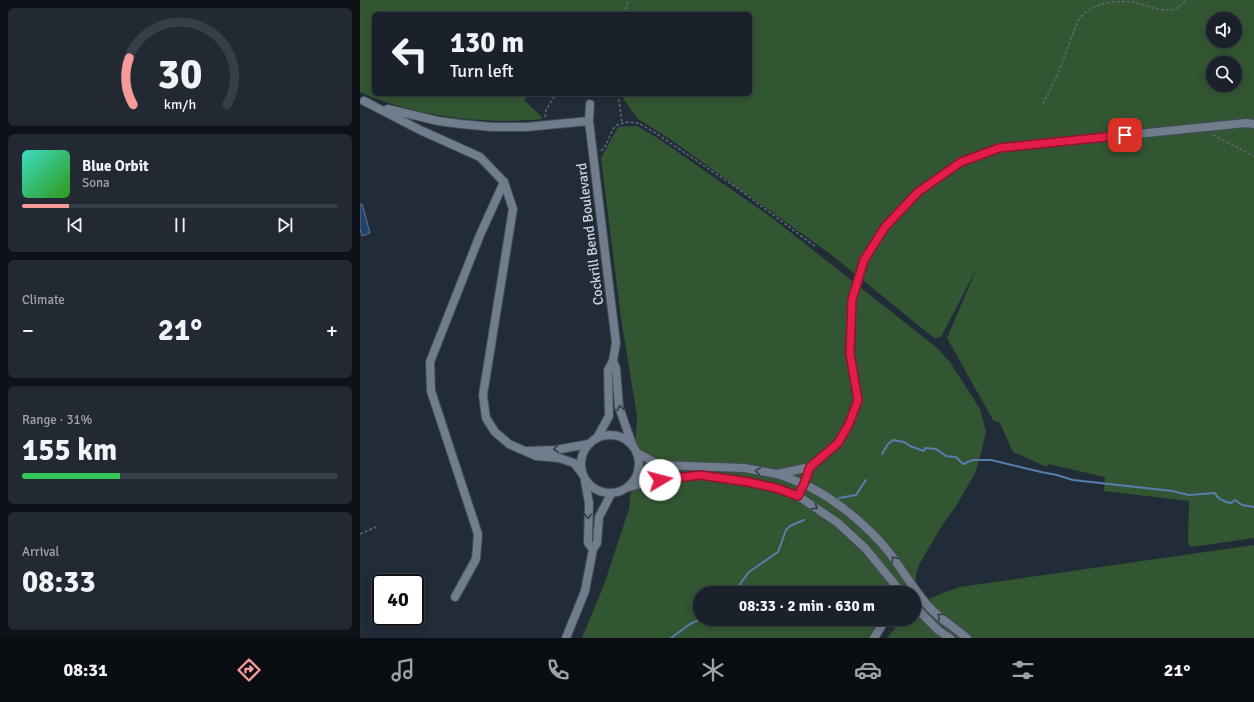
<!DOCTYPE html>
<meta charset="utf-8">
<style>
body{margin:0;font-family:Signika,sans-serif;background:#232933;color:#f1f3f6;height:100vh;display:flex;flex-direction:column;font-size:15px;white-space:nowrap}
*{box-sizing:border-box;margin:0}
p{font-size:13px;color:#9fa3a9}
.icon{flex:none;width:22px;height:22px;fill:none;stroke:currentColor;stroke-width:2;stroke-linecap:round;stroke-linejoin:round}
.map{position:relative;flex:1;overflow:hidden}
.sheet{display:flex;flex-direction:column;gap:8px;padding:8px;background:#0e1218;width:360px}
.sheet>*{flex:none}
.guide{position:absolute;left:12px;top:12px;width:380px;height:84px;border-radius:6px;box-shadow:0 2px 10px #0003,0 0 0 1px #383e47;background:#1a212b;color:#f1f3f6;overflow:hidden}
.buttons{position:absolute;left:846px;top:12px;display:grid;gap:8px}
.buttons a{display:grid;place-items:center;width:36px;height:36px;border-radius:50%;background:#1a212b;box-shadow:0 2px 10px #0003,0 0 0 1px #383e47;font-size:20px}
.speed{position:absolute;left:12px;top:574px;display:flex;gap:8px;font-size:20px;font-weight:700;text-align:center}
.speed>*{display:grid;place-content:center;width:52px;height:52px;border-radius:50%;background:#1a212b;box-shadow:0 2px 10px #0003,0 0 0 1px #383e47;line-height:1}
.speed .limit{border:2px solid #111;border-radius:6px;background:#fff;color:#111}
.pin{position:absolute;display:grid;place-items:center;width:34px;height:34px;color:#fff;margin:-17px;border-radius:8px;box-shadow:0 2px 6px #0006}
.me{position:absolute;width:44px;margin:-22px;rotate:82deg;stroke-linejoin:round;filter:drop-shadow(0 0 3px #0008)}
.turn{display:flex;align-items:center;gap:14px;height:84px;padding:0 12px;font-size:18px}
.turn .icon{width:52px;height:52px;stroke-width:2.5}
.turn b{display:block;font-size:28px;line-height:34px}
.big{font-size:30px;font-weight:800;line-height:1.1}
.sheet .tile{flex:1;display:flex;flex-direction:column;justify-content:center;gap:6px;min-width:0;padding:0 14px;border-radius:6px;background:#232933}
.sheet .dial{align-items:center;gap:0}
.dial svg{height:104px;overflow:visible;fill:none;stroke:#383e47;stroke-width:7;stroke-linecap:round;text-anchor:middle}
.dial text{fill:#f1f3f6;stroke:none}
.song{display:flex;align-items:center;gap:12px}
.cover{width:48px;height:48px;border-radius:6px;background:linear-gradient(135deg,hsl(170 70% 55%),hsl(110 70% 35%))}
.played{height:4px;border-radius:2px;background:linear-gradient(90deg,#f59b99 15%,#383e47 15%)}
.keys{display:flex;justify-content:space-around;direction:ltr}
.heat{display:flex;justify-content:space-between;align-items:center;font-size:22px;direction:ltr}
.charge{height:6px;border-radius:3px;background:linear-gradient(90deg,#34c759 31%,#383e47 0)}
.trip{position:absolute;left:333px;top:586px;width:228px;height:40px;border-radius:20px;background:#1a212b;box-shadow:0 2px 10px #0003,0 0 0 1px #383e47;font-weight:800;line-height:40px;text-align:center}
.dock{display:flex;height:64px;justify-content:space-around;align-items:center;background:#0a0d11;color:#9fa3a9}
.dock .icon{width:28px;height:28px}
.dock .current{color:#f59b99}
.dock b{font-size:18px;color:#f1f3f6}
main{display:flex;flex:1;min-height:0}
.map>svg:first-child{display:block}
.green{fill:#335632;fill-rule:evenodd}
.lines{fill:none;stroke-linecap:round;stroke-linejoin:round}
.stream{stroke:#577fad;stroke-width:2}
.building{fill:#21436f;stroke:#697584}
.minor-casing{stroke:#424a55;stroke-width:10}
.path{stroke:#5f6874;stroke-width:1.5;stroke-dasharray:3 2;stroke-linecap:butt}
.minor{stroke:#717c8c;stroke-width:8}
.oneway{stroke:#323c4a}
.route-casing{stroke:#92132f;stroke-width:10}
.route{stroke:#e11d48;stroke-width:7}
.labels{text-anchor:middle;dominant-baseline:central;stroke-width:4;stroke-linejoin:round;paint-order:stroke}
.street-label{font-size:14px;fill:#d0d6df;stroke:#222c39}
</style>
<main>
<section class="sheet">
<div class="tile dial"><svg viewBox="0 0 100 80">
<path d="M14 69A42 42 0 1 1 86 69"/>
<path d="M14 69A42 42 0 0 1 11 33" stroke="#f59b99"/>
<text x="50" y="56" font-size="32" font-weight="700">30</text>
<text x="50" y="72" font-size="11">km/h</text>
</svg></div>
<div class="tile">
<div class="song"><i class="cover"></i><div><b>Blue Orbit</b><p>Sona</p></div></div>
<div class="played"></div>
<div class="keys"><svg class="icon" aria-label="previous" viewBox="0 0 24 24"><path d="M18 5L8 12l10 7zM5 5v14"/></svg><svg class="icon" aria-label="pause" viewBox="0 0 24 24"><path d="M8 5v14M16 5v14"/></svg><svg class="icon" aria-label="next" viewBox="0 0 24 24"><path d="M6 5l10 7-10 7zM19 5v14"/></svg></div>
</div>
<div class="tile"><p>Climate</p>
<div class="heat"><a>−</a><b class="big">21°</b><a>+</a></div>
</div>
<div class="tile"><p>Range · 31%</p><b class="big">155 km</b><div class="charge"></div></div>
<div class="tile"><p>Arrival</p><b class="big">08:33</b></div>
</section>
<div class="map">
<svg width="894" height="638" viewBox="0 0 894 638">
<rect width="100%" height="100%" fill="#222c39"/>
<g class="green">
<path d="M0,0H894V538L831,547L829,545L828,542L829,501L744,491L745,477L688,464L687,467L653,452L640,423L633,420L587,338L618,266L581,337L574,338L473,256L313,141L278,119L264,100L262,94H390V14H14V94H166L165,101L181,116L182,119C124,125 53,116 0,92ZM853,19H875V41H853ZM853,63H875V85H853Z"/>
<polygon points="277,126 299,139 411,217 576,347 590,362 620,409 626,431 621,453 615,473 596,506 581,527 560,563 556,574 556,584 554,595 554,593 340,593 340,619 532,619 526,625 517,638 222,638 244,585 269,509 275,452 277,416 261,318 241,158 258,127"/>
<path d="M894,545V638H527L542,619H554V609C567,598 583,593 600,587Z"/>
</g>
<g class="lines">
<g class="stream">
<path d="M522,454L528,444L533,440L544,442L550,446L564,451L565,448L576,449L586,456L596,457L603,464L613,460H631L681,472L697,475L713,480L812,491L829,495L855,493C858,500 865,502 871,503L875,500L882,505L894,507"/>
<polyline points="479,498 496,495 506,480"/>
<polyline points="369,593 380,584 389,572 418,552 426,530 430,526 444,520"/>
<polyline points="311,638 330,624 341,619"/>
</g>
</g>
<polygon class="building" points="0,204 2,204 10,233 2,236 0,229"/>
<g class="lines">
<defs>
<g id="minor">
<polyline points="4,101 60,130 120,157 144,182 153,209 123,395 126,418 135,432 149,444 176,456 199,458 214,463 221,472"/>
<polyline points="230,104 229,121 256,343 253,361 248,370 249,416 237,438"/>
<polyline points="28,109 78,121 101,124 132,127 166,127 229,121"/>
<polyline points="253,361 256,368 259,407 272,444"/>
<circle cx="250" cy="464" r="29"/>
<polyline points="166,451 195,450 229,444"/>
<polyline points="277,453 300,465 384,468 417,474 450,467 478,443 489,424 498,400 490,354 492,300 504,260 525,227 558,192 601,162 639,148 886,123 894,124"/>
<path d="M417,474C426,477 434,480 443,484C472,496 508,526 528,551C542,569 554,590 569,607C579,618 595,628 607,638"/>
<polyline points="225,481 229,503 228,543 233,549"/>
<polyline points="269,487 300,479 340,475 388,482 415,488 438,496 478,523 505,548 542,593"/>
<polyline points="438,496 444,484 450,467"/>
<polyline points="95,597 116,559 118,534 71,391 70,362 120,235 144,182"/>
<polyline points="554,606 579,631 590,638"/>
<polyline points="206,638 225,591 233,549 237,543 239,517 251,494"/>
<polyline points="514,638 526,619"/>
</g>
</defs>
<use href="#minor" class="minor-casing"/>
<g class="path">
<polyline points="263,14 269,0"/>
<polyline points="258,94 262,122"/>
<path d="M683,104L699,71L717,23C727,4 752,0 772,2C784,4 798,11 811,10C818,9 822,5 826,0"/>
<polyline points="185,117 186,110 196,94"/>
<polyline points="853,135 894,156"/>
<polyline points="241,151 245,147 253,129 257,125 267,122 278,123 294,132 377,188 456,247"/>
<polyline points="0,534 16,527"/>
</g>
<use href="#minor" class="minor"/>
</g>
<defs><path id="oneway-chevron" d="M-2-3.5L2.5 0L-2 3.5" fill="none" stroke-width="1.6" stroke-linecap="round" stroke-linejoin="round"/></defs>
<g class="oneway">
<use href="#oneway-chevron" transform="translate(260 408) rotate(-101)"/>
<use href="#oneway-chevron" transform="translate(196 449) rotate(174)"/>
<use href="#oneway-chevron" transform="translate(398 471) rotate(-171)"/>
<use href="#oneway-chevron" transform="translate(455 507) rotate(34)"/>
<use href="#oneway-chevron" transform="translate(228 516) rotate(91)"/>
<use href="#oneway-chevron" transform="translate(534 559) rotate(-127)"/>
<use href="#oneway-chevron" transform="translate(580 616) rotate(-141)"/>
</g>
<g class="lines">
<defs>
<polyline id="route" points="300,480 340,475 388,482 416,488 438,496 444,484 450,467 478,443 489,424 498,400 490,354 492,300 504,260 525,227 558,192 601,162 639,148 765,135"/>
</defs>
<use href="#route" class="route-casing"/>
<use href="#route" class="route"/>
</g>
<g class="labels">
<g class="street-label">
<text transform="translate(230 234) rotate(-97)">Cockrill Bend Boulevard</text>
</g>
</g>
</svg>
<div class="buttons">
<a><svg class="icon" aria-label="sound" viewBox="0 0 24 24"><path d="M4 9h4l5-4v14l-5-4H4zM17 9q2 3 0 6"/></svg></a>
<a><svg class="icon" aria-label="search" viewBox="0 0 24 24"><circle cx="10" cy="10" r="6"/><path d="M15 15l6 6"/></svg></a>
</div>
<div class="speed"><div class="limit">40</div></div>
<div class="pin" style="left:765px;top:135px;background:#d93025"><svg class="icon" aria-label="arrive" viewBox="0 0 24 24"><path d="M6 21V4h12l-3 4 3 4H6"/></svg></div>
<svg class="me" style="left:300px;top:480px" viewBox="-20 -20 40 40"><circle r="19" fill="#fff"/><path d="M0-13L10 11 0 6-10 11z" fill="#e11d48"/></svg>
<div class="trip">08:33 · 2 min · 630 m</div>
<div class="guide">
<div class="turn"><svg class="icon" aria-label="left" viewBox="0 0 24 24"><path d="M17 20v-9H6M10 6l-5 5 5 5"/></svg><div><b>130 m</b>Turn left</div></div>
</div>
</div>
</main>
<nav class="dock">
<b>08:31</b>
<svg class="icon current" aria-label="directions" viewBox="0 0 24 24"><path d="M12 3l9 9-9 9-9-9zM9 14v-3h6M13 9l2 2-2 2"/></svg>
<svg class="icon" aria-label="music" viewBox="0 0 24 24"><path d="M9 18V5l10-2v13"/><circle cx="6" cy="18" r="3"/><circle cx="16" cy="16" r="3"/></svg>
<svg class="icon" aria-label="phone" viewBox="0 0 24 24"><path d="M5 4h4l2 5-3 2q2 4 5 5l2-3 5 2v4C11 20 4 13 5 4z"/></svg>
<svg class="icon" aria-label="climate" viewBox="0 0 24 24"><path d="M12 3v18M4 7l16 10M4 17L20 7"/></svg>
<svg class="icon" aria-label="car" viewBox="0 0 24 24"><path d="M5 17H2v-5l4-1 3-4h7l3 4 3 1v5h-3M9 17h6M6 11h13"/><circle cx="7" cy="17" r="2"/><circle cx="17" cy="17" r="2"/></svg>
<svg class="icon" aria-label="filters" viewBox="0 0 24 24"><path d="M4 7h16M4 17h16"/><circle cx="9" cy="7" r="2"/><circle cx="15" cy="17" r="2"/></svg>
<b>21°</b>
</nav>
